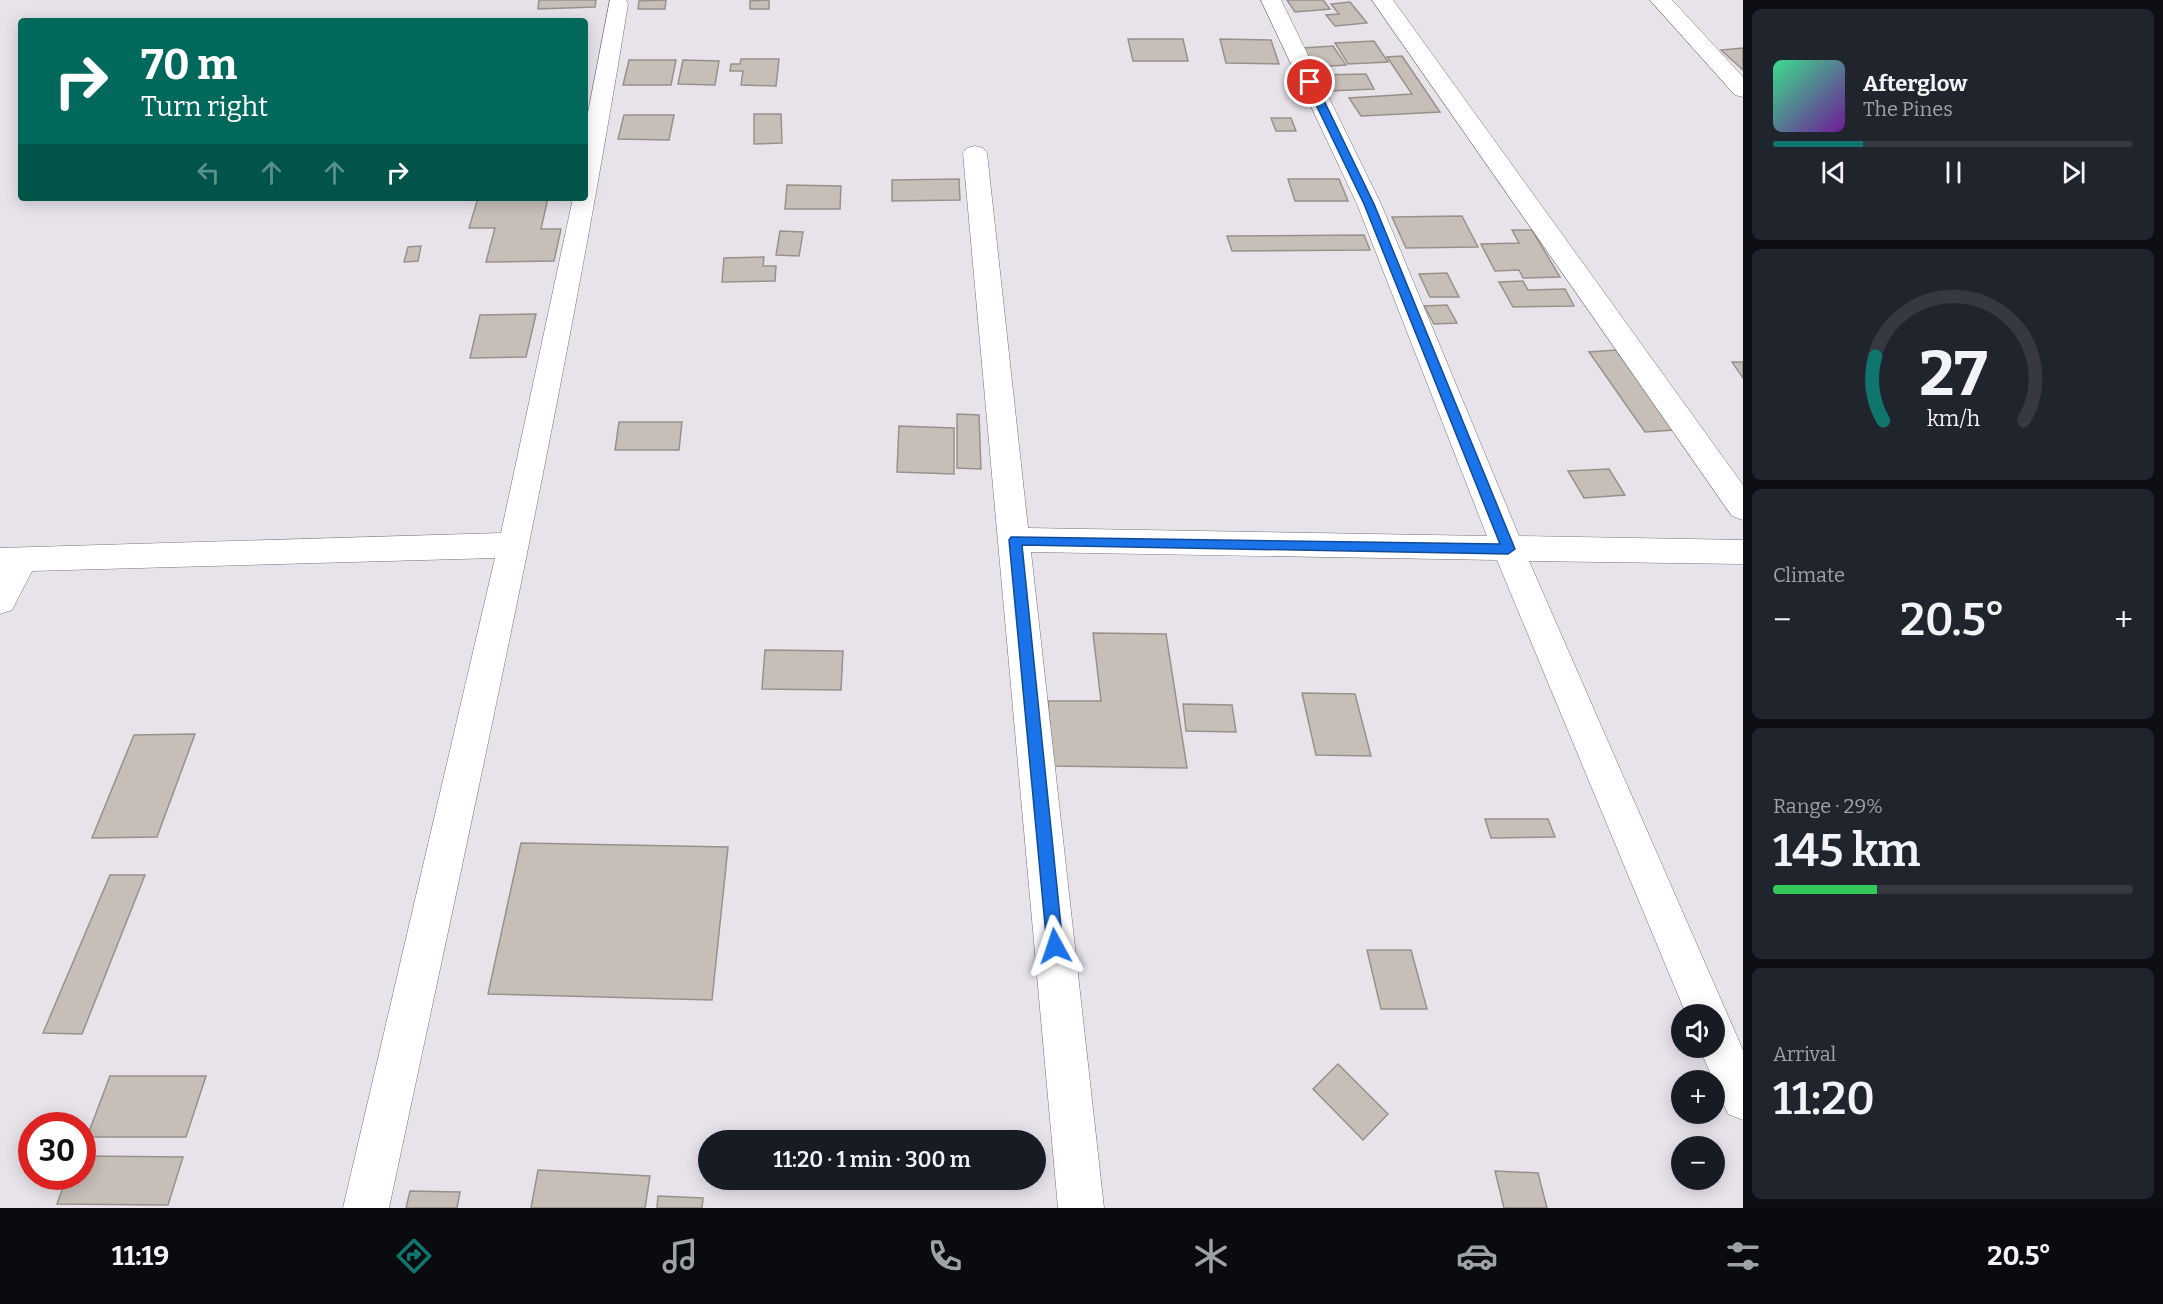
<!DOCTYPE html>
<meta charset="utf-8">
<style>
body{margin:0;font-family:Bitter,serif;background:#20242c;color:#f1f3f6;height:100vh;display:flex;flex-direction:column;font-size:22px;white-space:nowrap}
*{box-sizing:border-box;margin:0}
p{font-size:20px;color:#9ea1a6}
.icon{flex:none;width:33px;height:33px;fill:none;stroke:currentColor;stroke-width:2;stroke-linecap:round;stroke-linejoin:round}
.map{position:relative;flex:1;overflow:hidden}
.drawer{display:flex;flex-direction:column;gap:9px;padding:9px;background:#0d0f14;width:420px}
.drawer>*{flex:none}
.guide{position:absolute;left:18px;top:18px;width:570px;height:183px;border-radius:6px;box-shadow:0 3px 15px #0003;background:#00695c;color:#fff;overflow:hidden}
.tools{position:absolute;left:1671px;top:1004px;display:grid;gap:12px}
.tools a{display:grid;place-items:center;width:54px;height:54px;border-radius:50%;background:#171b24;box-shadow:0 3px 15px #0003;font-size:30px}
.speed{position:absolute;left:18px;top:1112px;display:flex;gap:12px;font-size:30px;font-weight:700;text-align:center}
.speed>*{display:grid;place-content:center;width:78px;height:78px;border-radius:50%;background:#171b24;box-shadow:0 3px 15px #0003;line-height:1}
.speed .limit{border:9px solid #d22;background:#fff;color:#111}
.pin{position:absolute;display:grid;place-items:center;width:51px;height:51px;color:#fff;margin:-26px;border:3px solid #fff;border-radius:50%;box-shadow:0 2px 6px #0007}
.me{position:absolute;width:66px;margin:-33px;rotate:355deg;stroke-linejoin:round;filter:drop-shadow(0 0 4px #0008)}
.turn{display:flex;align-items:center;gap:21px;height:126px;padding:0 24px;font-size:27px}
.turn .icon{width:78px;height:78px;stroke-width:2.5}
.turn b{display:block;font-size:42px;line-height:51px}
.lanes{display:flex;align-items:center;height:57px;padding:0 24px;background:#0003;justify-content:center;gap:30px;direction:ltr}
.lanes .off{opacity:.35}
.big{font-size:45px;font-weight:600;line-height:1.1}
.drawer .tile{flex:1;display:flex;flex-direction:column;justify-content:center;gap:9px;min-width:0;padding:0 21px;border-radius:9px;background:#20242c}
.drawer .dial{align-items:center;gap:0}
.dial svg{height:156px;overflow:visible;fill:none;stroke:#363941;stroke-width:7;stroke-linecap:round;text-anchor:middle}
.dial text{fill:#f1f3f6;stroke:none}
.song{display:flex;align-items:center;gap:18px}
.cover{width:72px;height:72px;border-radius:9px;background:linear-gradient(135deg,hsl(150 70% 55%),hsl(280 70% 35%))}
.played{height:6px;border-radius:3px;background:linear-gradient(90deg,#0f766e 25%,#363941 25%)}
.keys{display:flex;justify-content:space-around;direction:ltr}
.heat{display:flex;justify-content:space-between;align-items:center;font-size:33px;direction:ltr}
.charge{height:9px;border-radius:4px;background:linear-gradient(90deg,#34c759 29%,#363941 0)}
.trip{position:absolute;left:698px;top:1130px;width:348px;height:60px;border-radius:30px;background:#171b24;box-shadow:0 3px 15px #0003;font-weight:600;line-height:60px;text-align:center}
.tabs{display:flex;height:96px;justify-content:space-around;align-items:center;background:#090b0e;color:#9ea1a6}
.tabs .icon{width:42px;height:42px}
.tabs .selected{color:#0f766e}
.tabs b{font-size:27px;color:#f1f3f6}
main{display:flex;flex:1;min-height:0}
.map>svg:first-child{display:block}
.building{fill:#c6bfb8;stroke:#98918b;stroke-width:1.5}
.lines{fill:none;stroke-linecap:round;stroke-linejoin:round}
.minor-casing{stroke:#757178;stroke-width:1}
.minor{fill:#fff;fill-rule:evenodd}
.route{fill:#1a73e8;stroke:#114b97;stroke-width:1.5}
</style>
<main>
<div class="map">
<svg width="1743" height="1208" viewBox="0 0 1743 1208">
<rect width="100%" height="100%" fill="#e8e3eb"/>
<g class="building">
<polygon points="539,0 596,0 595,7 538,9"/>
<polygon points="666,0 665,9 638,9 639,1"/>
<polygon points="769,0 769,9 750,9 750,1"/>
<polygon points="1287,0 1323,0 1330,9 1295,12"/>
<polygon points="1350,2 1367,23 1335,26 1326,15 1339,14 1331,4"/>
<polygon points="1128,39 1183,39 1188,61 1133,61"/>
<polygon points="1220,39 1271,40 1279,64 1226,63"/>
<polygon points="1374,41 1388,62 1348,64 1335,43"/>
<polygon points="1333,46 1346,65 1316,67 1303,48"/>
<polygon points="1743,48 1743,70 1721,50"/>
<polygon points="1402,56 1440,112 1361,116 1349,98 1412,94 1387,57"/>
<polygon points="741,59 779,59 776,86 741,85 743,71 730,71 731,64 740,64"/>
<polygon points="629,60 676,60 671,85 623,85"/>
<polygon points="683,60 719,61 715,85 678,84"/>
<polygon points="1366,74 1374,89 1329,91 1321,75"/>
<polygon points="754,114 781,114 782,143 754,144"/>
<polygon points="624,115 674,115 669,140 618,139"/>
<polygon points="1271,118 1291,118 1296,131 1276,131"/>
<polygon points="959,179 960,200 892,201 892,180"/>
<polygon points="1288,179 1339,179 1348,201 1295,201"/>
<polygon points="787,185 841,186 840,209 785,209"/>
<polygon points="478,198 548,198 541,229 561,229 554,261 486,262 495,228 469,228"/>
<polygon points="1462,216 1478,247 1406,248 1392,217"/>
<polygon points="1512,230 1532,230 1560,277 1523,278 1519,270 1495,271 1481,244 1519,243"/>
<polygon points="780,231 803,232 799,256 776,255"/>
<polygon points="1364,235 1370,250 1232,251 1227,236"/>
<polygon points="421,246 418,261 404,262 408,247"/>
<polygon points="764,257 763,266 776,266 775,281 722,282 724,258"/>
<polygon points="1447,273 1459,297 1430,297 1419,274"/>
<polygon points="1523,281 1528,290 1565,289 1574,306 1513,307 1499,282"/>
<polygon points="1447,305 1457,323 1434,324 1424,306"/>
<polygon points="536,314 526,357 470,358 480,315"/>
<polygon points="1616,350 1674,430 1645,432 1589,352"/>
<polygon points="1732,362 1743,362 1743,378"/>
<polygon points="957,414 979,415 981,469 957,468"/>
<polygon points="619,422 682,422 679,450 615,450"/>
<polygon points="899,426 954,428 954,474 897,472"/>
<polygon points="1609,469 1625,495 1584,498 1568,471"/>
<polygon points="1093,633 1166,634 1187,768 1053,766 1048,701 1101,701"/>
<polygon points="765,650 843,651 841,690 762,689"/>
<polygon points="1302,693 1355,694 1371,756 1316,755"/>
<polygon points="1183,704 1232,705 1236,732 1186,731"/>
<polygon points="195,734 157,837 92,838 134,735"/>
<polygon points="1485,819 1548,819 1555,837 1491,838"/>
<polygon points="521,843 728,847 712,1000 488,994"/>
<polygon points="110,875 145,875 82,1034 43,1033"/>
<polygon points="1367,950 1411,950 1427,1009 1381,1009"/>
<polygon points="1338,1064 1388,1114 1363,1140 1313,1089"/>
<polygon points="110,1076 206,1076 186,1137 87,1137"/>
<polygon points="82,1156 183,1157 168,1205 57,1204 67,1176 82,1176"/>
<polygon points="538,1170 650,1176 645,1208 531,1208"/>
<polygon points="1495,1171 1538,1173 1547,1208 1504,1208"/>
<polygon points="410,1191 460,1192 457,1208 406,1208"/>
<polygon points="658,1196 703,1198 702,1208 657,1208"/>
</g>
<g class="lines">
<defs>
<g id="minor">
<path d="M610,0H626L628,4C563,408 474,808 389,1208H343L495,558L32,571L12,610L0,614V548L501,533L573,198H585V128Z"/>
<polygon points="1261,0 1281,0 1381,204 1519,536 1743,540 1743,564 1529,561 1743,1050 1743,1120 1728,1114 1699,1047 1714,1047 1714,1014 1686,1014 1497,560 1031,552 1104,1208 1058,1208 963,153 967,148 975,146 983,148 987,153 1028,528 1487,536 1357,204"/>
<polygon points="1372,0 1393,0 1743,485 1743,520 1732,516"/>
<polygon points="1650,0 1672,0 1743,77 1743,97 1735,95"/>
</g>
</defs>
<use href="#minor" class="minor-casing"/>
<use href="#minor" class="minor"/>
</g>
<polygon class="route" points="1310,79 1315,82 1374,204 1515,549 1508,554 1022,545 1063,946 1061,951 1055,953 1049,951 1047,946 1009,540 1011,537 1500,544 1364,204 1305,82"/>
</svg>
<div class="tools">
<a><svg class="icon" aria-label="sound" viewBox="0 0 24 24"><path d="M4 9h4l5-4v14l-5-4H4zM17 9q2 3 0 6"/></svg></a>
<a>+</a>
<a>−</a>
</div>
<div class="speed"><div class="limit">30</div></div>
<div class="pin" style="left:1310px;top:82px;background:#d93025"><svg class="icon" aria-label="arrive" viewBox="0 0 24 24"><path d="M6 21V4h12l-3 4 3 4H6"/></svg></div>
<svg class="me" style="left:1055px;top:946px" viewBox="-20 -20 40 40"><path d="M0-17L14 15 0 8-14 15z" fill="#1a73e8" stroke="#fff" stroke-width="4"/></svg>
<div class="trip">11:20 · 1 min · 300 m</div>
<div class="guide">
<div class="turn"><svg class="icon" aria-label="right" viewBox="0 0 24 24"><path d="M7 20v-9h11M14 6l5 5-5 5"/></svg><div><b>70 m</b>Turn right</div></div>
<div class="lanes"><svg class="icon off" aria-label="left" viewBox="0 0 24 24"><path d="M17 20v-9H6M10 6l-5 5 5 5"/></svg><svg class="icon off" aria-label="ahead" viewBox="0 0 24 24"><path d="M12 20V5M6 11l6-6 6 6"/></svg><svg class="icon off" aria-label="ahead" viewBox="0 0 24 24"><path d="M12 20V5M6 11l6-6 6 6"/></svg><svg class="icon" aria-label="right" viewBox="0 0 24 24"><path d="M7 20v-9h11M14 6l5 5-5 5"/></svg></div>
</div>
</div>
<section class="drawer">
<div class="tile">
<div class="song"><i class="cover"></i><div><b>Afterglow</b><p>The Pines</p></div></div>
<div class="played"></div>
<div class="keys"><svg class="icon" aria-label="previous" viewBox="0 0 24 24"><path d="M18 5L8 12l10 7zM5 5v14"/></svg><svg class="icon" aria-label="pause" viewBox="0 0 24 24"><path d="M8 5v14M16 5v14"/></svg><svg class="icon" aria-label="next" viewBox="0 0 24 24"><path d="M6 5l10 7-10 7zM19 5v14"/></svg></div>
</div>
<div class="tile dial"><svg viewBox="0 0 100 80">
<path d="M14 69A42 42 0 1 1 86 69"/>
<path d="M14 69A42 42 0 0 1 10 36" stroke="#0f766e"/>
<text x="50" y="56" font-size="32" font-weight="700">27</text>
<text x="50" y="72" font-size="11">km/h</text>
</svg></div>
<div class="tile"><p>Climate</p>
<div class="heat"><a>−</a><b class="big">20.5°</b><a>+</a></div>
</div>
<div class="tile"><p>Range · 29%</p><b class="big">145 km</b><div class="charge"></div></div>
<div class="tile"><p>Arrival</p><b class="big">11:20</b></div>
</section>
</main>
<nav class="tabs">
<b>11:19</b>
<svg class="icon selected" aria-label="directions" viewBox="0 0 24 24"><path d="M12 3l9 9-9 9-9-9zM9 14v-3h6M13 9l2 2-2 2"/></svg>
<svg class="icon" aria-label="music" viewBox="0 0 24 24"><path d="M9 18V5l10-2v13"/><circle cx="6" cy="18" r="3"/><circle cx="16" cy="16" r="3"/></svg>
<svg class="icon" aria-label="phone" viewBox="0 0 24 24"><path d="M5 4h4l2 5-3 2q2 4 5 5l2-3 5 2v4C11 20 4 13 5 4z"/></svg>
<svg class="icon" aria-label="climate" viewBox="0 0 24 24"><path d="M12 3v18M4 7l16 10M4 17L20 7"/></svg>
<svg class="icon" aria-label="car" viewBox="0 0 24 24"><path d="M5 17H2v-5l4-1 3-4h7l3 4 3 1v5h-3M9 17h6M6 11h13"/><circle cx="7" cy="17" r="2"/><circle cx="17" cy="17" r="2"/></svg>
<svg class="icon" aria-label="filters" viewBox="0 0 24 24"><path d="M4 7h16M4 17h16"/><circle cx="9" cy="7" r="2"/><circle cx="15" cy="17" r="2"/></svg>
<b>20.5°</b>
</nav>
